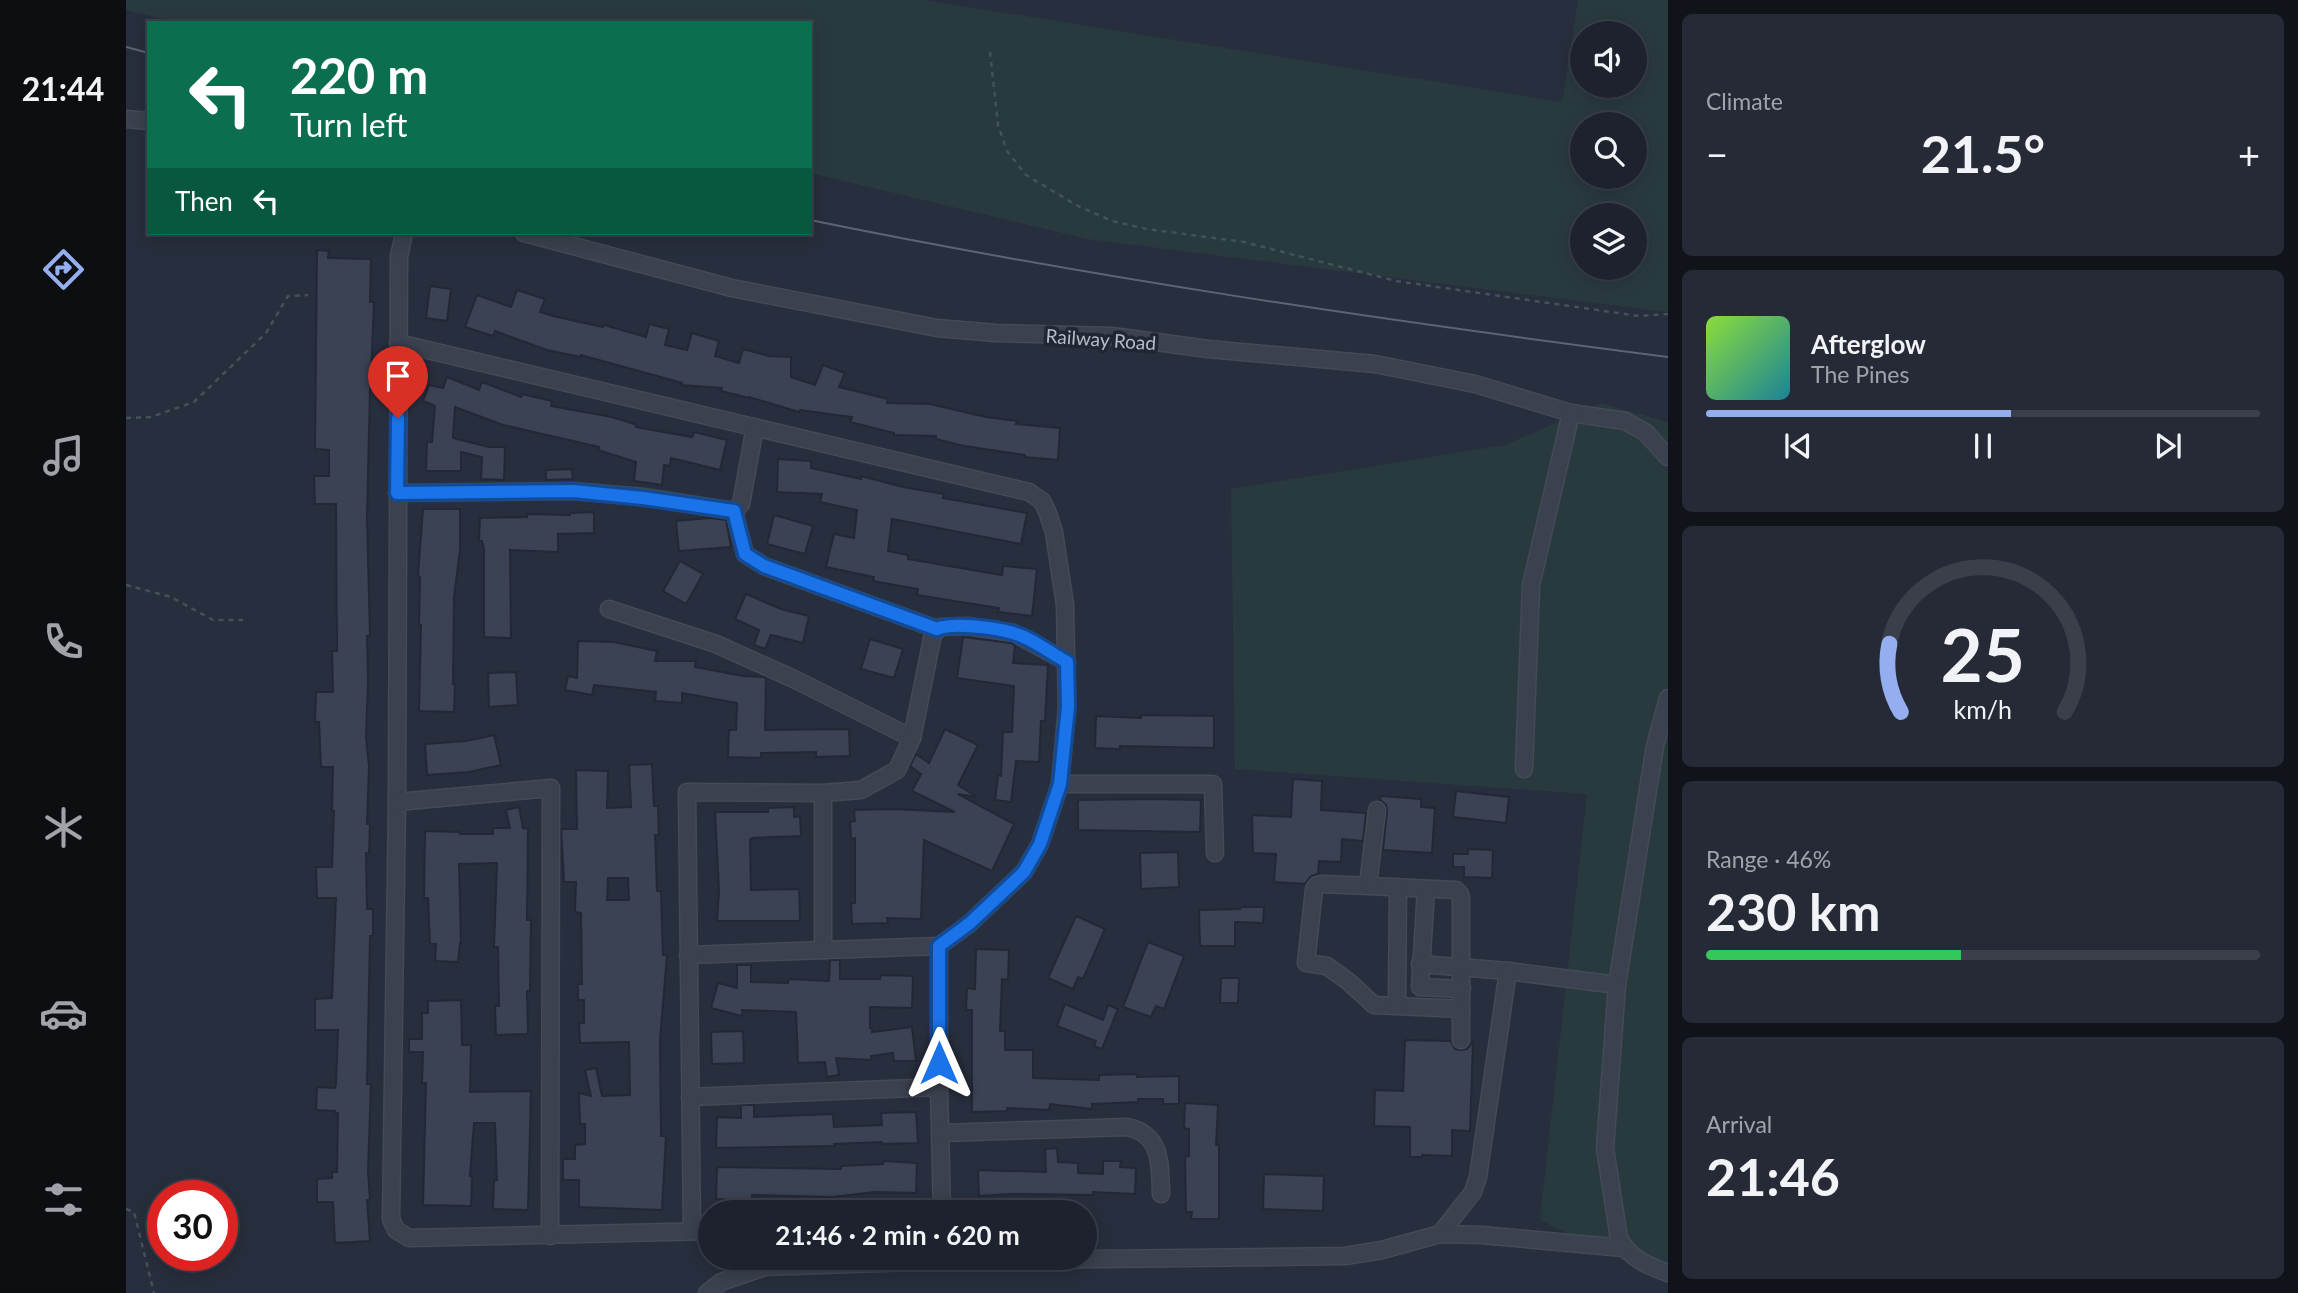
<!DOCTYPE html>
<meta charset="utf-8">
<style>
body{margin:0;font-family:Lato,sans-serif;background:#252a36;color:#f1f3f6;height:100vh;display:flex;flex-direction:column;font-size:26px;white-space:nowrap}
*{box-sizing:border-box;margin:0}
p{font-size:23px;color:#a0a4aa}
.icon{flex:none;width:38px;height:38px;fill:none;stroke:currentColor;stroke-width:2;stroke-linecap:round;stroke-linejoin:round}
.map{position:relative;flex:1;overflow:hidden}
.drawer{display:flex;flex-direction:column;gap:14px;padding:14px;background:#101319;width:630px}
.drawer>*{flex:none}
.top-card{position:absolute;left:21px;top:21px;width:665px;height:214px;border-radius:0px;box-shadow:0 4px 18px #0003,0 0 0 2px #3b3f4a;background:#0b6e4f;color:#fff;overflow:hidden}
.controls{position:absolute;left:1444px;top:21px;display:grid;gap:14px}
.controls a{display:grid;place-items:center;width:77px;height:77px;border-radius:50%;background:#1d222e;box-shadow:0 4px 18px #0003,0 0 0 2px #3b3f4a;font-size:35px}
.speed{position:absolute;left:21px;top:1180px;display:flex;gap:14px;font-size:35px;font-weight:700;text-align:center}
.speed>*{display:grid;place-content:center;width:91px;height:91px;border-radius:50%;background:#1d222e;box-shadow:0 4px 18px #0003,0 0 0 2px #3b3f4a;line-height:1}
.speed .limit{border:10px solid #d22;background:#fff;color:#111}
.pin{position:absolute;display:grid;place-items:center;width:60px;height:60px;color:#fff;margin:-72px -30px;border-radius:50% 50% 50% 0;rotate:-45deg;box-shadow:0 0 7px #0007}
.pin .icon{rotate:45deg}
.me{position:absolute;width:77px;margin:-38px;rotate:0deg;stroke-linejoin:round;filter:drop-shadow(0 0 5px #0008)}
.turn{display:flex;align-items:center;gap:24px;height:147px;padding:0 28px;font-size:32px}
.turn .icon{width:91px;height:91px;stroke-width:2.5}
.turn b{display:block;font-size:49px;line-height:60px}
.then{display:flex;align-items:center;height:66px;padding:0 28px;background:#0003;gap:14px;font-size:26px}
.big{font-size:52px;font-weight:700;line-height:1.1}
.drawer .tile{flex:1;display:flex;flex-direction:column;justify-content:center;gap:10px;min-width:0;padding:0 24px;border-radius:10px;background:#252a36}
.drawer .dial{align-items:center;gap:0}
.dial svg{height:182px;overflow:visible;fill:none;stroke:#3b3f4a;stroke-width:7;stroke-linecap:round;text-anchor:middle}
.dial text{fill:#f1f3f6;stroke:none}
.song{display:flex;align-items:center;gap:21px}
.cover{width:84px;height:84px;border-radius:10px;background:linear-gradient(135deg,hsl(90 70% 55%),hsl(190 70% 35%))}
.played{height:7px;border-radius:4px;background:linear-gradient(90deg,#95aeef 55%,#3b3f4a 55%)}
.keys{display:flex;justify-content:space-around;direction:ltr}
.heat{display:flex;justify-content:space-between;align-items:center;font-size:38px;direction:ltr}
.charge{height:10px;border-radius:5px;background:linear-gradient(90deg,#34c759 46%,#3b3f4a 0)}
.trip{position:absolute;left:572px;top:1200px;width:399px;height:70px;border-radius:35px;background:#1d222e;box-shadow:0 4px 18px #0003,0 0 0 2px #3b3f4a;font-weight:700;line-height:70px;text-align:center}
main{display:flex;flex:1;min-height:0}
.dock{display:flex;flex-direction:column;width:126px;justify-content:space-around;align-items:center;background:#0c0e12;color:#a0a4aa}
.dock .icon{width:49px;height:49px}
.dock .current{color:#95aeef}
.dock b{font-size:32px;color:#f1f3f6}
.map>svg:first-child{display:block}
.green{fill:#293a3f;fill-rule:evenodd}
.building{fill:#3a4253;stroke:#222835;stroke-width:2;fill-rule:evenodd}
.lines{fill:none;stroke-linecap:round;stroke-linejoin:round}
.minor-casing{stroke:#444a57;stroke-width:19}
.path{stroke:#425357;stroke-width:2.5;stroke-dasharray:5 5;stroke-linecap:butt}
.minor{stroke:#3b414e;stroke-width:16}
.tram{stroke:#5d6474;stroke-width:2}
.route-casing{stroke:#114b97;stroke-width:18}
.route{stroke:#1a73e8;stroke-width:12}
.labels{text-anchor:middle;dominant-baseline:central;stroke-width:7;stroke-linejoin:round;paint-order:stroke}
.street-label{font-size:19px;fill:#b7bcc8;stroke:#202633}
</style>
<main>
<nav class="dock">
<b>21:44</b>
<svg class="icon current" aria-label="directions" viewBox="0 0 24 24"><path d="M12 3l9 9-9 9-9-9zM9 14v-3h6M13 9l2 2-2 2"/></svg>
<svg class="icon" aria-label="music" viewBox="0 0 24 24"><path d="M9 18V5l10-2v13"/><circle cx="6" cy="18" r="3"/><circle cx="16" cy="16" r="3"/></svg>
<svg class="icon" aria-label="phone" viewBox="0 0 24 24"><path d="M5 4h4l2 5-3 2q2 4 5 5l2-3 5 2v4C11 20 4 13 5 4z"/></svg>
<svg class="icon" aria-label="climate" viewBox="0 0 24 24"><path d="M12 3v18M4 7l16 10M4 17L20 7"/></svg>
<svg class="icon" aria-label="car" viewBox="0 0 24 24"><path d="M5 17H2v-5l4-1 3-4h7l3 4 3 1v5h-3M9 17h6M6 11h13"/><circle cx="7" cy="17" r="2"/><circle cx="17" cy="17" r="2"/></svg>
<svg class="icon" aria-label="filters" viewBox="0 0 24 24"><path d="M4 7h16M4 17h16"/><circle cx="9" cy="7" r="2"/><circle cx="15" cy="17" r="2"/></svg>
</nav>
<div class="map">
<svg width="1542" height="1293" viewBox="0 0 1542 1293">
<rect width="100%" height="100%" fill="#272e3d"/>
<g class="green">
<path d="M0,0H799L1436,102L1452,0H1542V312L961,239L684,173V23H53L0,10ZM1456,33H1508V86H1456ZM1456,124H1508V177H1456ZM1456,215H1508V268H1456Z"/>
<polygon points="1475,403 1542,422 1542,1282 1414,1220 1461,794 1109,769 1105,489 1379,445"/>
</g>
<g class="building">
<polygon points="191,250 203,251 202,258 245,259 244,302 248,302 245,378 259,378 259,388 244,388 241,518 244,636 241,636 242,680 240,737 243,766 241,824 244,824 243,853 240,853 241,909 247,909 247,936 244,936 241,1084 245,1084 242,1171 244,1200 241,1200 244,1241 209,1243 207,1202 191,1202 191,1179 206,1178 206,1172 211,1172 212,1113 209,1113 209,1111 190,1110 191,1087 209,1088 210,1084 212,1030 189,1030 189,999 206,998 210,898 191,898 190,867 206,867 208,811 206,811 207,767 195,767 193,722 189,722 190,692 207,692 206,651 211,651 210,504 189,504 188,476 203,476 203,450 189,449"/>
<polygon points="304,286 325,289 321,321 300,318"/>
<polygon points="391,290 419,299 414,312 427,316 477,327 478,325 520,337 523,324 543,329 539,345 561,350 566,333 593,341 589,356 613,363 617,349 643,356 665,357 665,377 689,385 697,365 719,373 713,387 762,399 761,403 804,404 860,417 891,421 890,424 934,428 932,460 899,457 899,455 838,446 810,439 810,436 768,435 768,433 724,422 726,417 674,410 673,412 623,397 623,398 595,391 596,388 555,385 556,383 455,355 455,357 421,350 369,331 367,336 339,327 351,295 385,307"/>
<polygon points="321,377 353,390 356,382 395,397 396,394 426,401 425,406 486,417 511,425 510,427 566,437 568,432 601,440 594,470 545,458 544,466 538,465 536,485 508,481 510,462 472,450 473,447 377,425 329,407 327,438 363,447 379,447 378,480 355,479 356,457 335,452 335,471 300,471 301,442 306,442 309,406 297,401 303,385 317,388"/>
<polygon points="652,459 685,461 685,468 735,479 735,476 777,487 818,494 817,498 901,513 895,544 766,519 762,551 782,555 782,559 876,575 877,566 911,569 906,616 872,612 873,608 791,595 792,589 747,581 748,577 700,567 708,534 728,538 731,510 694,502 696,494 651,492"/>
<polygon points="446,469 447,479 420,480 420,470"/>
<polygon points="297,509 334,509 334,550 328,597 327,684 329,684 328,712 293,711 295,625 293,625 294,577 292,576"/>
<polygon points="468,512 468,533 432,534 432,552 384,550 385,638 358,637 358,550 356,541 353,541 354,518 401,517 401,514 444,515 444,513"/>
<polygon points="648,515 687,526 679,554 641,544"/>
<polygon points="583,518 600,520 605,547 553,551 550,521"/>
<polygon points="554,561 577,574 560,604 537,591"/>
<polygon points="620,594 655,609 683,616 677,643 645,635 639,649 628,645 633,630 609,619"/>
<polygon points="837,637 885,643 889,646 887,663 922,665 919,721 915,721 913,762 890,761 885,802 869,800 872,775 875,776 877,732 886,732 888,686 831,678"/>
<polygon points="744,639 777,649 768,678 735,669"/>
<polygon points="452,641 488,642 531,651 529,661 570,661 569,667 617,676 637,677 640,678 639,730 723,729 724,756 690,757 690,752 635,753 635,758 602,757 603,730 610,730 611,703 556,693 556,703 529,701 530,692 468,685 466,695 439,690 442,676 451,678"/>
<polygon points="390,672 392,705 363,707 362,673"/>
<polygon points="1015,715 1088,716 1088,748 994,746 994,749 969,748 970,716 1015,718"/>
<polygon points="819,729 852,745 832,785 851,797 832,794 888,824 866,871 798,840 795,919 761,918 762,923 726,924 725,903 729,903 729,838 725,839 724,822 729,821 728,810 767,809 829,812 786,791 795,774 784,766 790,754 803,763"/>
<polygon points="368,735 375,765 343,772 301,775 299,744 340,741"/>
<path d="M526,764L528,806H532L533,835H529L531,891H535L537,955H541L534,1041L535,1136H540L536,1210L453,1207V1180H437V1159H449V1145L459,1144V1124H454L453,1093L465,1096L459,1070L470,1068L476,1096L504,1095L503,1042L454,1043L453,1023H458V1000H452V984H456L455,913L449,912L450,882H438L435,829H451L450,770L482,771L481,808L505,807L503,765ZM482,878H502L503,900H481Z"/>
<polygon points="1167,779 1196,781 1195,810 1240,813 1237,841 1216,839 1215,862 1193,861 1192,874 1185,876 1179,884 1148,882 1150,854 1127,853 1126,815 1165,817"/>
<polygon points="1330,791 1383,797 1380,823 1327,817"/>
<polygon points="1255,796 1295,799 1295,807 1309,808 1306,853 1257,850 1261,811 1260,805 1254,800"/>
<polygon points="1026,799 1075,800 1074,832 952,830 952,800"/>
<polygon points="393,807 397,828 402,829 401,920 405,920 404,991 401,991 402,1034 370,1035 369,1006 373,1006 372,947 368,947 371,863 333,864 335,943 334,943 332,962 309,961 310,944 304,944 302,898 298,898 299,831 334,832 334,834 367,834 367,828 384,828 380,810"/>
<polygon points="668,807 668,817 674,816 675,836 626,838 624,840 625,890 673,889 674,921 591,921 593,890 589,812 642,812 642,808"/>
<polygon points="1342,849 1367,850 1366,878 1338,877 1338,867 1327,867 1327,854 1342,854"/>
<polygon points="1052,852 1053,887 1015,889 1014,853"/>
<polygon points="1114,907 1138,907 1137,923 1109,922 1109,946 1074,946 1073,910 1114,909"/>
<polygon points="950,916 979,929 957,979 952,977 947,989 922,978"/>
<polygon points="1022,942 1058,956 1038,1009 1030,1006 1025,1017 997,1007"/>
<polygon points="850,949 883,950 882,980 876,979 874,1031 879,1031 879,1050 907,1050 907,1078 973,1080 973,1075 1011,1074 1011,1077 1053,1076 1053,1104 1037,1104 1037,1099 1012,1099 1012,1102 966,1104 966,1109 924,1104 923,1110 881,1108 881,1111 846,1112 846,1010 840,1010 841,988 849,989"/>
<polygon points="704,960 714,960 714,979 754,979 755,975 787,976 786,1008 744,1007 744,1028 746,1028 746,1032 786,1027 790,1061 768,1061 767,1053 745,1056 745,1060 710,1058 713,1075 701,1077 699,1062 672,1063 670,1012 616,1010 616,1016 585,1008 592,983 611,988 611,965 625,965 625,982 662,983 663,979 703,981"/>
<polygon points="1095,978 1113,978 1112,1003 1094,1003"/>
<polygon points="335,1000 336,1045 345,1045 344,1092 405,1091 402,1210 367,1209 368,1180 371,1180 369,1123 348,1123 344,1176 346,1176 345,1206 297,1205 300,1083 296,1083 297,1052 283,1052 283,1039 296,1039 296,1013 302,1013 302,1001"/>
<polygon points="939,1004 977,1020 982,1005 992,1009 976,1049 968,1046 970,1041 931,1026"/>
<polygon points="617,1031 618,1063 586,1064 585,1032"/>
<polygon points="1279,1040 1325,1041 1329,1049 1334,1050 1341,1049 1347,1042 1344,1131 1326,1130 1326,1156 1296,1155 1296,1157 1284,1157 1284,1127 1248,1126 1249,1090 1277,1091"/>
<polygon points="1059,1103 1092,1105 1090,1145 1093,1145 1093,1219 1065,1219 1066,1212 1060,1212 1059,1157 1063,1156 1063,1129 1058,1128"/>
<polygon points="615,1105 628,1105 628,1117 707,1114 708,1127 756,1125 755,1113 790,1112 792,1143 756,1144 756,1142 708,1144 708,1146 590,1148 591,1117 615,1118"/>
<polygon points="931,1148 932,1162 952,1163 952,1173 977,1174 977,1161 995,1161 994,1167 1010,1168 1009,1194 967,1192 967,1195 886,1194 853,1196 852,1170 920,1172 919,1149"/>
<polygon points="757,1161 791,1163 790,1193 750,1192 706,1197 626,1195 626,1201 590,1199 591,1167 715,1169 715,1166 757,1164"/>
<polygon points="1138,1174 1198,1176 1197,1211 1137,1209"/>
</g>
<g class="lines">
<defs>
<g id="minor">
<polyline points="0,119 23,121"/>
<polyline points="278,233 273,257 271,802 265,1219 270,1230 283,1238 584,1231"/>
<polyline points="398,233 606,288 811,328 870,333 986,336 1082,349 1249,364 1349,384 1445,413 1499,421 1519,432 1542,457"/>
<polyline points="272,343 903,492 916,501 921,511 928,532 939,605 941,707 934,784 914,844 898,872 843,924 813,946 813,1087 816,1213"/>
<polyline points="271,493 447,491 517,497 608,511"/>
<polyline points="608,511 619,554 638,566 811,629"/>
<polyline points="608,511 615,504 629,427"/>
<polyline points="483,609 590,644 668,679 786,738"/>
<path d="M1542,698L1529,746L1491,985L1479,1148L1493,1238C1503,1258 1522,1266 1542,1273"/>
<polyline points="1398,769 1405,585 1445,413"/>
<polyline points="934,784 1087,784 1089,853"/>
<polyline points="697,793 697,950"/>
<polyline points="271,802 425,788 424,1236"/>
<polygon points="1198,884 1330,890 1334,894 1335,898 1335,1009 1248,1005 1223,982 1201,966 1180,963 1188,889 1191,885"/>
<polyline points="1242,885 1251,810"/>
<polyline points="1300,889 1294,987 1336,989"/>
<polyline points="562,955 813,946"/>
<polyline points="1294,964 1382,971 1491,985"/>
<polyline points="1271,1005 1272,887"/>
<polyline points="1335,1009 1335,1040"/>
<polyline points="564,1097 813,1087"/>
<path d="M816,1133L1001,1127C1036,1134 1034,1164 1035,1194"/>
<polyline points="566,1231 561,792 697,793 735,790 771,770 786,738 807,634 815,627 841,626 888,633 941,662"/>
<polyline points="1314,1234 1347,1192 1352,1177 1382,971"/>
<polyline points="581,1293 595,1282 639,1267 814,1261 1219,1256 1256,1250 1314,1234 1356,1235 1498,1248"/>
</g>
</defs>
<use href="#minor" class="minor-casing"/>
<g class="path">
<polyline points="864,52 872,125 881,151 900,175 952,206 986,221 1021,229 1118,242 1270,281 1513,316 1542,314"/>
<polyline points="0,418 25,417 68,402 140,333 162,296 182,295"/>
<polyline points="0,585 45,597 87,620 117,620"/>
<polyline points="0,1209 8,1212 28,1293"/>
</g>
<use href="#minor" class="minor"/>
<g class="tram">
<polyline points="0,47 23,53"/>
<path d="M684,220C968,278 1255,320 1542,357"/>
</g>
</g>
<g class="lines">
<defs>
<path id="route" d="M272,418L271,493L447,491L517,498L608,511L619,554L638,566L811,629C826,622 871,628 887,633C906,638 924,653 941,662L942,707L934,784L914,844L898,872L844,923L813,946V1063"/>
</defs>
<use href="#route" class="route-casing"/>
<use href="#route" class="route"/>
</g>
<g class="labels">
<g class="street-label">
<text transform="translate(975 339) rotate(4)">Railway Road</text>
</g>
</g>
</svg>
<div class="controls">
<a><svg class="icon" aria-label="sound" viewBox="0 0 24 24"><path d="M4 9h4l5-4v14l-5-4H4zM17 9q2 3 0 6"/></svg></a>
<a><svg class="icon" aria-label="search" viewBox="0 0 24 24"><circle cx="10" cy="10" r="6"/><path d="M15 15l6 6"/></svg></a>
<a><svg class="icon" aria-label="layers" viewBox="0 0 24 24"><path d="M12 4l9 5-9 5-9-5zM3 14l9 5 9-5"/></svg></a>
</div>
<div class="speed"><div class="limit">30</div></div>
<div class="pin" style="left:272px;top:418px;background:#d93025"><svg class="icon" aria-label="arrive" viewBox="0 0 24 24"><path d="M6 21V4h12l-3 4 3 4H6"/></svg></div>
<svg class="me" style="left:813px;top:1063px" viewBox="-20 -20 40 40"><path d="M0-17L14 15 0 8-14 15z" fill="#1a73e8" stroke="#fff" stroke-width="4"/></svg>
<div class="trip">21:46 · 2 min · 620 m</div>
<div class="top-card">
<div class="turn"><svg class="icon" aria-label="left" viewBox="0 0 24 24"><path d="M17 20v-9H6M10 6l-5 5 5 5"/></svg><div><b>220 m</b>Turn left</div></div>
<div class="then">Then<svg class="icon" aria-label="left" viewBox="0 0 24 24"><path d="M17 20v-9H6M10 6l-5 5 5 5"/></svg></div>
</div>
</div>
<section class="drawer">
<div class="tile"><p>Climate</p>
<div class="heat"><a>−</a><b class="big">21.5°</b><a>+</a></div>
</div>
<div class="tile">
<div class="song"><i class="cover"></i><div><b>Afterglow</b><p>The Pines</p></div></div>
<div class="played"></div>
<div class="keys"><svg class="icon" aria-label="previous" viewBox="0 0 24 24"><path d="M18 5L8 12l10 7zM5 5v14"/></svg><svg class="icon" aria-label="pause" viewBox="0 0 24 24"><path d="M8 5v14M16 5v14"/></svg><svg class="icon" aria-label="next" viewBox="0 0 24 24"><path d="M6 5l10 7-10 7zM19 5v14"/></svg></div>
</div>
<div class="tile dial"><svg viewBox="0 0 100 80">
<path d="M14 69A42 42 0 1 1 86 69"/>
<path d="M14 69A42 42 0 0 1 9 39" stroke="#95aeef"/>
<text x="50" y="56" font-size="32" font-weight="700">25</text>
<text x="50" y="72" font-size="11">km/h</text>
</svg></div>
<div class="tile"><p>Range · 46%</p><b class="big">230 km</b><div class="charge"></div></div>
<div class="tile"><p>Arrival</p><b class="big">21:46</b></div>
</section>
</main>
